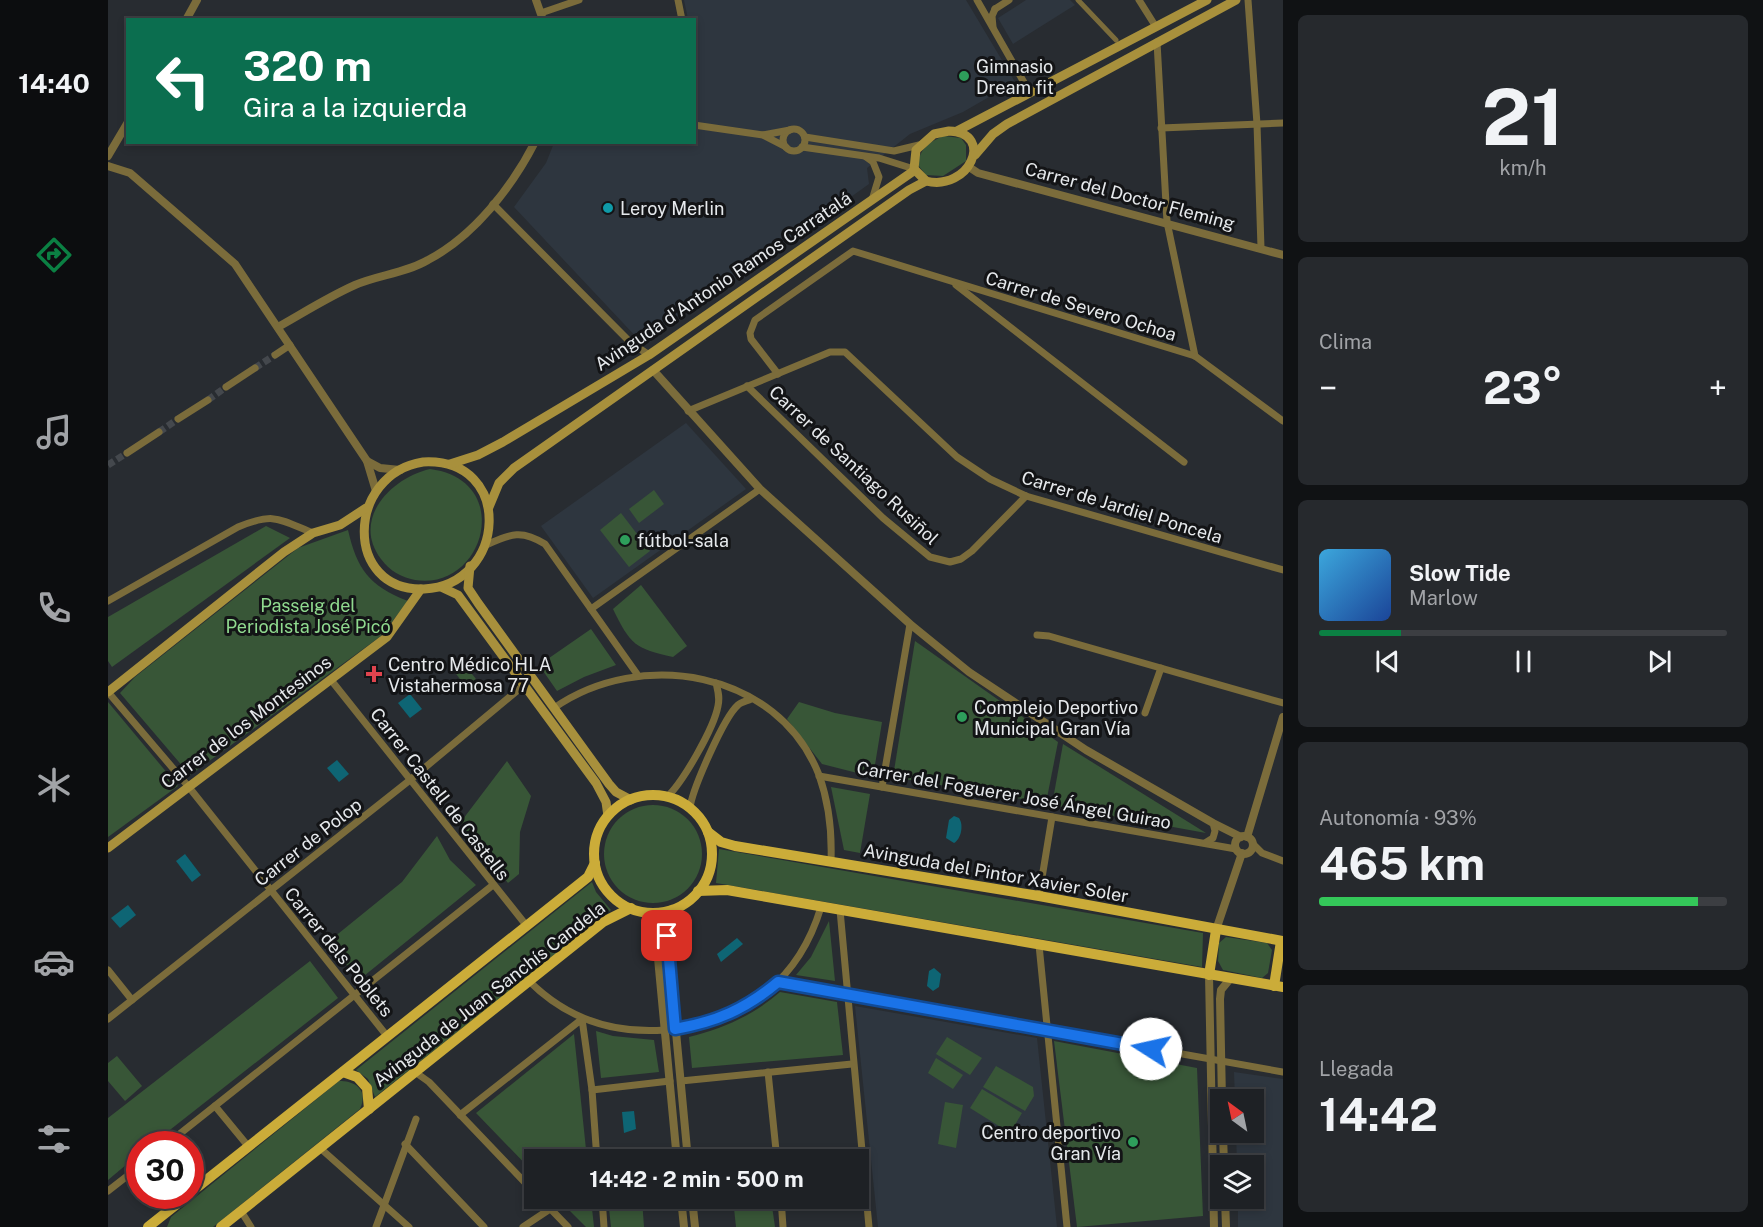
<!DOCTYPE html>
<html lang="es">
<meta charset="utf-8">
<style>
body{margin:0;font-family:"Public Sans",sans-serif;background:#26292d;color:#f1f3f6;height:100vh;display:flex;flex-direction:column;font-size:22px;white-space:nowrap}
*{box-sizing:border-box;margin:0}
p{font-size:20px;color:#a1a3a7}
.icon{flex:none;width:33px;height:33px;fill:none;stroke:currentColor;stroke-width:2;stroke-linecap:round;stroke-linejoin:round}
.map{position:relative;flex:1;overflow:hidden}
.sheet{display:flex;flex-direction:column;gap:15px;padding:15px;background:#101214;width:480px}
.sheet>*{flex:none}
.hud{position:absolute;left:18px;top:18px;width:570px;height:126px;border-radius:0px;box-shadow:0 3px 9px #0003,0 0 0 2px #3c3e42;background:#0b6e4f;color:#fff;overflow:hidden}
.needle{width:39px;rotate:327deg}
.fabs{position:absolute;left:1102px;top:1089px;display:grid;gap:12px}
.fabs a{display:grid;place-items:center;width:54px;height:54px;border-radius:0px;background:#1e2125;box-shadow:0 3px 9px #0003,0 0 0 2px #3c3e42;font-size:30px}
.speed{position:absolute;left:18px;top:1131px;display:flex;gap:12px;font-size:30px;font-weight:700;text-align:center}
.speed>*{display:grid;place-content:center;width:78px;height:78px;border-radius:50%;background:#1e2125;box-shadow:0 3px 9px #0003,0 0 0 2px #3c3e42;line-height:1}
.speed .limit{border:9px solid #d22;background:#fff;color:#111}
.pin{position:absolute;display:grid;place-items:center;width:51px;height:51px;color:#fff;margin:-26px;border-radius:12px;box-shadow:0 3px 9px #0006}
.me{position:absolute;width:66px;margin:-33px;rotate:280deg;stroke-linejoin:round;filter:drop-shadow(0 0 4px #0008)}
.turn{display:flex;align-items:center;gap:21px;height:126px;padding:0 18px;font-size:27px}
.turn .icon{width:78px;height:78px;stroke-width:2.5}
.turn b{display:block;font-size:42px;line-height:51px}
.big{font-size:45px;font-weight:700;line-height:1.1}
.sheet .card{flex:1;display:flex;flex-direction:column;justify-content:center;gap:9px;min-width:0;padding:0 21px;border-radius:9px;background:#26292d}
.sheet .dial{align-items:center;gap:0}
.dial b{font-size:78px;line-height:1}
.song{display:flex;align-items:center;gap:18px}
.cover{width:72px;height:72px;border-radius:9px;background:linear-gradient(135deg,hsl(200 70% 55%),hsl(220 70% 35%))}
.played{height:6px;border-radius:3px;background:linear-gradient(90deg,#0b8043 20%,#3c3e42 20%)}
.keys{display:flex;justify-content:space-around;direction:ltr}
.heat{display:flex;justify-content:space-between;align-items:center;font-size:33px;direction:ltr}
.charge{height:9px;border-radius:4px;background:linear-gradient(90deg,#34c759 93%,#3c3e42 0)}
.trip{position:absolute;left:416px;top:1149px;width:345px;height:60px;border-radius:0px;background:#1e2125;box-shadow:0 3px 9px #0003,0 0 0 2px #3c3e42;font-weight:700;line-height:60px;text-align:center}
main{display:flex;flex:1;min-height:0}
.tabs{display:flex;flex-direction:column;width:108px;justify-content:space-around;align-items:center;background:#0c0d0f;color:#a1a3a7}
.tabs .icon{width:42px;height:42px}
.tabs .on{color:#0b8043}
.tabs b{font-size:27px;color:#f1f3f6}
.map>svg:first-child{display:block}
.built{fill:#2e363f}
.green{fill:#385637}
.water{fill:#0e6574}
.lines{fill:none;stroke-linecap:round;stroke-linejoin:round}
.minor-tunnel{stroke:#44484d;stroke-width:7;stroke-dasharray:7 3.5;stroke-linecap:butt}
.pedestrian{stroke:#7b6c3b;stroke-width:5}
.minor{stroke:#7b6c3b;stroke-width:7}
.tertiary{stroke:#7b6c3b;stroke-width:8}
.secondary{stroke:#a8903c;stroke-width:9}
.primary{stroke:#cbac39;stroke-width:10}
.route-casing{stroke:#114b97;stroke-width:15}
.route{stroke:#1a73e8;stroke-width:10}
.leisure-dot{fill:#2e9e5b;stroke:#131416;stroke-width:2}
.culture-dot{fill:#0f9aa8;stroke:#131416;stroke-width:2}
.health-dot{fill:#e0444e;stroke:#131416;stroke-width:2}
.labels{text-anchor:middle;dominant-baseline:central;stroke-width:6;stroke-linejoin:round;paint-order:stroke}
.poi-label{font-size:18px;fill:#e6e9ec;stroke:#131416;text-anchor:start}
.street-label{font-size:18px;fill:#e6e9ec;stroke:#131416}
.park-label{font-size:18px;fill:#90da8f;stroke:#131416}
</style>
<main>
<nav class="tabs">
<b>14:40</b>
<svg class="icon on" aria-label="directions" viewBox="0 0 24 24"><path d="M12 3l9 9-9 9-9-9zM9 14v-3h6M13 9l2 2-2 2"/></svg>
<svg class="icon" aria-label="music" viewBox="0 0 24 24"><path d="M9 18V5l10-2v13"/><circle cx="6" cy="18" r="3"/><circle cx="16" cy="16" r="3"/></svg>
<svg class="icon" aria-label="phone" viewBox="0 0 24 24"><path d="M5 4h4l2 5-3 2q2 4 5 5l2-3 5 2v4C11 20 4 13 5 4z"/></svg>
<svg class="icon" aria-label="climate" viewBox="0 0 24 24"><path d="M12 3v18M4 7l16 10M4 17L20 7"/></svg>
<svg class="icon" aria-label="car" viewBox="0 0 24 24"><path d="M5 17H2v-5l4-1 3-4h7l3 4 3 1v5h-3M9 17h6M6 11h13"/><circle cx="7" cy="17" r="2"/><circle cx="17" cy="17" r="2"/></svg>
<svg class="icon" aria-label="filters" viewBox="0 0 24 24"><path d="M4 7h16M4 17h16"/><circle cx="9" cy="7" r="2"/><circle cx="15" cy="17" r="2"/></svg>
</nav>
<div class="map">
<svg width="1175" height="1227" viewBox="0 0 1175 1227">
<rect width="100%" height="100%" fill="#282c31"/>
<g class="built">
<polygon points="576,0 858,0 907,82 855,112 802,134 759,168 761,184 666,252 532,341 406,207 438,163 446,143 586,142 586,20 580,19"/>
<polygon points="918,0 962,0 967,5 905,44 890,18"/>
<polygon points="578,423 638,489 485,598 433,526"/>
<polygon points="747,1006 929,1038 949,1227 770,1227"/>
<polygon points="1126,1072 1175,1079 1175,1227 1130,1227 1130,1199 1146,1198 1146,1166 1129,1165 1128,1133 1146,1132 1146,1100 1127,1099"/>
</g>
<g class="green">
<path d="M836,136L853,138L858,145V161L835,176L818,175L810,165C811,149 822,141 836,136Z"/>
<path d="M322,469C407,480 377,591 307,580C293,577 282,571 273,559C243,519 283,478 322,469Z"/>
<polygon points="546,490 556,504 531,523 521,509"/>
<polygon points="513,513 542,551 521,567 492,530"/>
<polygon points="158,526 182,538 4,667 0,661 0,617"/>
<path d="M240,530C249,569 261,586 300,601L273,636L82,775L12,693L27,677L190,548Z"/>
<path d="M533,585L579,646L565,657C527,649 522,644 505,609Z"/>
<polygon points="483,629 508,665 476,677 449,691 431,665"/>
<polygon points="807,641 950,742 938,803 785,777"/>
<polygon points="353,660 368,679 357,686 343,667"/>
<polygon points="0,702 70,786 0,837"/>
<polygon points="691,702 727,713 774,722 765,777 714,764 679,719"/>
<polygon points="955,744 1098,833 944,805"/>
<polygon points="399,761 423,796 412,832 411,874 400,883 352,823"/>
<polygon points="723,787 762,794 752,853 736,850"/>
<circle cx="545" cy="854" r="49"/>
<polygon points="329,836 342,860 368,885 251,980 220,942 294,882"/>
<polygon points="611,849 1095,933 1094,967 608,883"/>
<polygon points="484,882 488,892 503,910 267,1097 260,1079 248,1070"/>
<polygon points="721,921 727,981 688,975 703,957"/>
<polygon points="1118,937 1159,943 1164,950 1160,973 1154,978 1115,970 1110,961 1111,943"/>
<polygon points="202,961 230,998 44,1144 32,1144 31,1154 0,1180 0,1118"/>
<path d="M672,992L729,1002L735,1055L584,1068L581,1037C617,1028 645,1015 672,992Z"/>
<polygon points="488,1031 505,1036 546,1040 551,1072 493,1078"/>
<polygon points="466,1034 479,1159 426,1160 426,1173 368,1113"/>
<polygon points="839,1037 874,1058 862,1075 828,1054"/>
<polygon points="946,1041 1089,1068 1095,1216 969,1227"/>
<polygon points="9,1056 34,1086 17,1101 0,1081 0,1063"/>
<polygon points="828,1058 855,1075 845,1089 820,1073"/>
<polygon points="888,1066 925,1087 926,1096 917,1111 875,1087"/>
<path d="M231,1081C249,1081 260,1091 252,1109L105,1227H59L63,1217Z"/>
<polygon points="874,1089 914,1113 902,1133 862,1108"/>
<polygon points="837,1102 855,1105 848,1148 830,1144"/>
<polygon points="450,1199 483,1199 486,1227 478,1227"/>
<polygon points="500,1199 534,1199 536,1227 503,1227"/>
<polygon points="625,1199 663,1199 667,1227 628,1227"/>
</g>
<g class="water">
<polygon points="302,694 314,709 302,718 290,703"/>
<polygon points="229,760 241,774 231,782 219,768"/>
<path d="M846,816L851,818C856,825 853,839 846,843L838,838L841,820Z"/>
<polygon points="77,854 93,875 84,882 68,861"/>
<polygon points="20,905 28,915 12,928 3,918"/>
<polygon points="629,938 635,944 613,962 609,954"/>
<polygon points="826,968 833,974 831,987 825,991 819,986 821,971"/>
<polygon points="526,1111 528,1129 516,1133 514,1112"/>
</g>
<g class="lines">
<g class="minor-tunnel">
<polyline points="147,368 167,355"/>
<polyline points="100,400 118,387"/>
<polyline points="51,432 70,419"/>
<polyline points="0,465 19,453"/>
</g>
<polyline class="pedestrian" points="970,0 1008,40"/>
<g class="minor">
<polyline points="570,0 574,20"/>
<polyline points="869,0 922,93"/>
<polyline points="1031,0 1048,27"/>
<polyline points="1140,0 1149,124 1153,248"/>
<polyline points="887,9 901,0"/>
<polyline points="433,13 471,0"/>
<polyline points="885,27 884,16 887,9"/>
<polyline points="1049,42 1059,222 1087,356"/>
<polyline points="586,125 655,135"/>
<polyline points="1053,128 1175,123"/>
<circle cx="686" cy="140" r="11"/>
<polyline points="697,137 786,151 811,145"/>
<polyline points="678,147 655,135 682,130"/>
<polyline points="694,147 771,158 806,169"/>
<polyline points="758,157 765,162 771,177 764,200"/>
<polyline points="385,204 522,342 541,355"/>
<polyline points="848,285 1076,462"/>
<polyline points="167,355 182,345"/>
<polyline points="670,374 643,339 642,333 647,320 745,251 1087,356 1175,421"/>
<polyline points="639,386 775,518 822,557 842,562 853,559 864,551 918,496"/>
<polyline points="118,387 147,368"/>
<polyline points="580,411 722,352 737,352 849,457 882,479 918,496 1175,570"/>
<polyline points="70,419 100,400"/>
<polyline points="19,453 51,432"/>
<path d="M378,545C403,534 413,529 437,544L529,674"/>
<path d="M0,601L130,527C166,512 171,519 205,533"/>
<polyline points="483,609 652,489"/>
<polyline points="929,635 941,636 1175,703"/>
<polyline points="223,680 418,925"/>
<polyline points="0,692 80,786 279,1036"/>
<path d="M446,708C532,648 670,670 711,775C721,803 724,833 723,861"/>
<polyline points="1037,713 1053,668"/>
<polyline points="711,776 1128,849"/>
<polyline points="774,787 802,624"/>
<path d="M559,797C575,782 606,728 610,706C612,697 610,691 608,683"/>
<path d="M582,808C584,790 616,717 630,705C633,702 639,701 643,699"/>
<polyline points="1097,843 1105,838 1107,831 1105,823"/>
<polyline points="1145,844 1154,853 1175,861"/>
<polyline points="931,896 944,817"/>
<polyline points="732,910 761,1227"/>
<polyline points="931,945 959,1227"/>
<polyline points="0,970 24,1000"/>
<path d="M421,981C459,1019 504,1034 557,1030"/>
<polyline points="670,982 1175,1072"/>
<polyline points="0,1019 302,780 416,685"/>
<path d="M567,1030C641,1017 691,980 713,907"/>
<polyline points="307,1072 321,1082 426,1192"/>
<polyline points="660,1072 669,1160"/>
<polyline points="573,1081 744,1064"/>
<polyline points="484,1090 562,1081"/>
<polyline points="107,1106 140,1146"/>
<polyline points="352,1115 474,1019 484,1090 489,1160"/>
<polyline points="59,1144 385,885"/>
<polyline points="297,1144 376,1227"/>
<polyline points="212,1148 301,1227"/>
<polyline points="0,1191 32,1166"/>
<polyline points="432,1198 460,1227"/>
<polyline points="494,1198 496,1227"/>
<polyline points="673,1198 675,1227"/>
<polyline points="133,1211 143,1227"/>
<polyline points="268,1227 308,1119"/>
<polyline points="415,1227 442,1209"/>
</g>
<g class="tertiary">
<polyline points="428,0 435,20"/>
<polyline points="78,20 89,0"/>
<polyline points="0,156 20,122"/>
<polyline points="0,166 22,173 127,264 259,461 268,491"/>
<polyline points="861,167 870,173 1175,255"/>
<path d="M170,327C195,313 220,297 247,285C270,275 298,273 320,260C366,236 404,187 427,142"/>
<polyline points="545,370 652,489 802,624 861,672 978,750 1105,823 1133,837"/>
<polyline points="259,461 272,468 292,470"/>
<circle cx="1136" cy="845" r="9"/>
<polyline points="1139,837 1175,717"/>
<polyline points="564,909 558,925 559,936 580,1160"/>
<polyline points="541,912 548,937 569,1160"/>
<polyline points="1108,930 1134,853"/>
<polyline points="1101,975 1106,1227"/>
<polyline points="1114,1100 1112,999 1113,990 1122,979"/>
<polyline points="1115,1132 1116,1166"/>
<polyline points="573,1198 576,1227"/>
<polyline points="584,1198 587,1227"/>
<polyline points="1117,1198 1118,1227"/>
</g>
<g class="secondary">
<path d="M841,131C888,133 861,192 818,181L806,169L808,150L826,134Z"/>
<polyline points="849,131 1099,0"/>
<polyline points="867,155 885,134 899,124 1128,0"/>
<path d="M315,462C407,457 399,585 316,589C235,592 238,474 315,462Z"/>
<polyline points="342,464 370,455 395,442 541,355 807,170"/>
<polyline points="381,507 391,483 406,468 801,190 818,181"/>
<polyline points="362,566 360,588 370,603 501,784 508,792 523,800"/>
<polyline points="333,587 350,595 488,783 498,802 500,816"/>
<polyline points="0,692 176,552 205,533 232,525 258,508"/>
<polyline points="0,848 279,637 313,589"/>
</g>
<g class="primary">
<circle cx="545" cy="854" r="59"/>
<polyline points="600,832 613,842 627,846 931,896 1175,941"/>
<polyline points="590,891 619,890 1175,987"/>
<polyline points="1101,975 1108,930"/>
<polyline points="1166,986 1173,941"/>
<polyline points="235,1072 249,1077 259,1088 261,1109"/>
<polyline points="82,1193 470,885 480,877 487,863"/>
<polyline points="40,1227 79,1196"/>
<polyline points="113,1227 495,922 523,908"/>
</g>
</g>
<g class="lines">
<defs>
<path id="route" d="M559,936L567,1029C608,1022 638,1009 670,982L1043,1049"/>
</defs>
<use href="#route" class="route-casing"/>
<use href="#route" class="route"/>
</g>
<g class="leisure-dot">
<circle cx="856" cy="76" r="6"/>
<circle cx="517" cy="540" r="6"/>
<circle cx="854" cy="717" r="6"/>
<circle cx="1025" cy="1142" r="6"/>
</g>
<circle class="culture-dot" cx="500" cy="208" r="6"/>
<path class="health-dot" d="M263 665h6v6h6v6h-6v6h-6v-6h-6v-6h6z"/>
<g class="labels">
<g class="poi-label">
<text x="868" y="66">Gimnasio<tspan x="868" dy="21">Dream fit</tspan></text>
<text x="512" y="208">Leroy Merlin</text>
<text x="529" y="540">fútbol-sala</text>
<text x="280" y="664">Centro Médico HLA<tspan x="280" dy="21">Vistahermosa 77</tspan></text>
<text x="866" y="707">Complejo Deportivo<tspan x="866" dy="21">Municipal Gran Vía</tspan></text>
<text x="1013" y="1132" text-anchor="end">Centro deportivo<tspan x="1013" dy="21">Gran Vía</tspan></text>
</g>
<g class="street-label">
<text transform="translate(1022 196) rotate(15)">Carrer del Doctor Fleming</text>
<text transform="translate(615 281) rotate(-34)">Avinguda d'Antonio Ramos Carratalá</text>
<text transform="translate(973 306) rotate(17)">Carrer de Severo Ochoa</text>
<text transform="translate(746 465) rotate(43)">Carrer de Santiago Rusiñol</text>
<text transform="translate(1014 507) rotate(17)">Carrer de Jardiel Poncela</text>
<text transform="translate(138 722) rotate(-37)">Carrer de los Montesinos</text>
<text transform="translate(332 794) rotate(52)">Carrer Castell de Castells</text>
<text transform="translate(906 795) rotate(10)">Carrer del Foguerer José Ángel Guirao</text>
<text transform="translate(200 842) rotate(-38)">Carrer de Polop</text>
<text transform="translate(888 873) rotate(10)">Avinguda del Pintor Xavier Soler</text>
<text transform="translate(231 952) rotate(51)">Carrer dels Poblets</text>
<text transform="translate(381 994) rotate(-38)">Avinguda de Juan Sanchís Candela</text>
</g>
<g class="park-label">
<text x="200" y="605">Passeig del<tspan x="200" dy="21">Periodista José Picó</tspan></text>
</g>
</g>
</svg>
<div class="fabs">
<a><svg class="needle" viewBox="-14 -14 28 28"><path d="M0-13l5 13h-10z" fill="#e53935"/><path d="M0 13l5-13h-10z" fill="#a1a3a7"/></svg></a>
<a><svg class="icon" aria-label="layers" viewBox="0 0 24 24"><path d="M12 4l9 5-9 5-9-5zM3 14l9 5 9-5"/></svg></a>
</div>
<div class="speed"><div class="limit">30</div></div>
<div class="pin" style="left:559px;top:936px;background:#d93025"><svg class="icon" aria-label="arrive" viewBox="0 0 24 24"><path d="M6 21V4h12l-3 4 3 4H6"/></svg></div>
<svg class="me" style="left:1043px;top:1049px" viewBox="-20 -20 40 40"><circle r="19" fill="#fff"/><path d="M0-13L10 11 0 6-10 11z" fill="#1a73e8"/></svg>
<div class="trip">14:42 · 2 min · 500 m</div>
<div class="hud">
<div class="turn"><svg class="icon" aria-label="left" viewBox="0 0 24 24"><path d="M17 20v-9H6M10 6l-5 5 5 5"/></svg><div><b>320 m</b>Gira a la izquierda</div></div>
</div>
</div>
<section class="sheet">
<div class="card dial"><b>21</b><p>km/h</p></div>
<div class="card"><p>Clima</p>
<div class="heat"><a>−</a><b class="big">23°</b><a>+</a></div>
</div>
<div class="card">
<div class="song"><i class="cover"></i><div><b>Slow Tide</b><p>Marlow</p></div></div>
<div class="played"></div>
<div class="keys"><svg class="icon" aria-label="previous" viewBox="0 0 24 24"><path d="M18 5L8 12l10 7zM5 5v14"/></svg><svg class="icon" aria-label="pause" viewBox="0 0 24 24"><path d="M8 5v14M16 5v14"/></svg><svg class="icon" aria-label="next" viewBox="0 0 24 24"><path d="M6 5l10 7-10 7zM19 5v14"/></svg></div>
</div>
<div class="card"><p>Autonomía · 93%</p><b class="big">465 km</b><div class="charge"></div></div>
<div class="card"><p>Llegada</p><b class="big">14:42</b></div>
</section>
</main>
